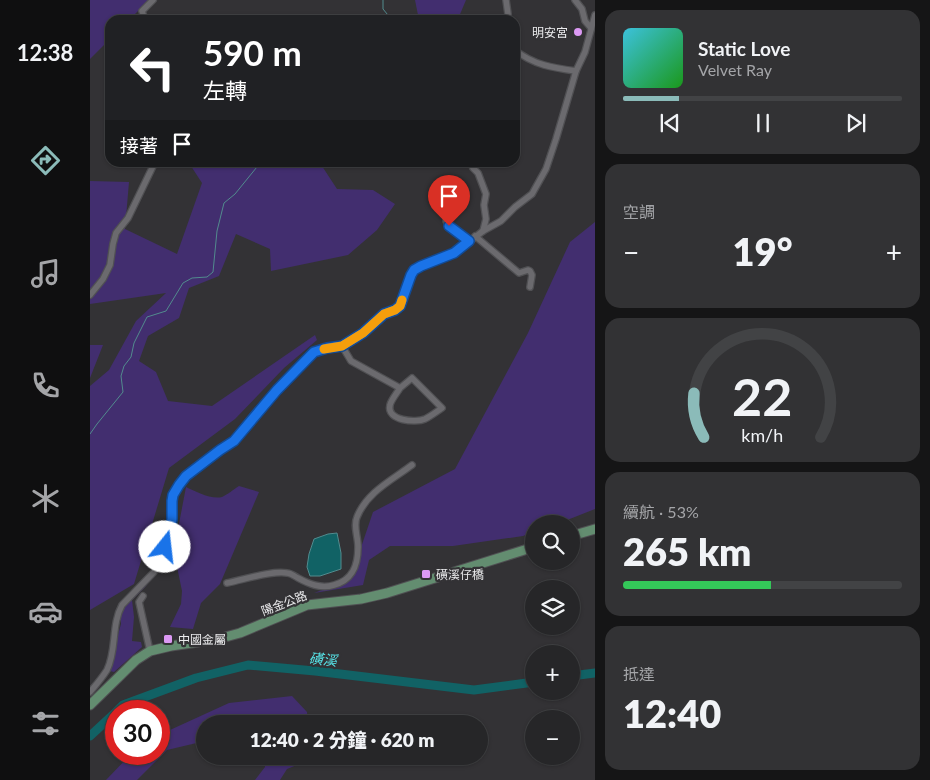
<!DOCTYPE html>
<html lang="zh-TW">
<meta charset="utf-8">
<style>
body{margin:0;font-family:Lato,"Noto Sans TC",sans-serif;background:#323234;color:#f1f3f6;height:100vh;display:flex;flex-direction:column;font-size:19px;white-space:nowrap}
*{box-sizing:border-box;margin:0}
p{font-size:16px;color:#a4a5a8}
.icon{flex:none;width:28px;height:28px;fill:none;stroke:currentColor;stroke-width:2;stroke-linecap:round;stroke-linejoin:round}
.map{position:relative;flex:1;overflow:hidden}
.side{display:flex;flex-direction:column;gap:10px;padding:10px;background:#151516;width:335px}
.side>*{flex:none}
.hud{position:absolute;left:15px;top:15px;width:415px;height:152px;border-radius:15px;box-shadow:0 1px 4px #0004,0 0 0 1px #424345;background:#202124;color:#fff;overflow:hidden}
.buttons{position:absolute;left:435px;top:515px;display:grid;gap:10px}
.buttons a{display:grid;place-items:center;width:55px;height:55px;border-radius:50%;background:#262628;box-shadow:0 1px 4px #0004,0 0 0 1px #424345;font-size:25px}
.speed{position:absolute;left:15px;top:700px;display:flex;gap:10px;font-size:25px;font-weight:700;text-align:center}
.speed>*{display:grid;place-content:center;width:65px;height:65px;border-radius:50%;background:#262628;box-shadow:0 1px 4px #0004,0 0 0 1px #424345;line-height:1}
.speed .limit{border:8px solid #d22;background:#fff;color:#111}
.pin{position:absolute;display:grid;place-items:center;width:42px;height:42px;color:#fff;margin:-51px -21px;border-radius:50% 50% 50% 0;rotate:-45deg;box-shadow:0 0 5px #0007}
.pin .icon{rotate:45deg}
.me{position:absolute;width:55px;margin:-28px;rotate:16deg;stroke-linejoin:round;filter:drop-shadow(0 0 4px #0008)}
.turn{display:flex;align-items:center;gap:18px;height:105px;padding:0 15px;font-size:22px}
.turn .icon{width:65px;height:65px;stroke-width:2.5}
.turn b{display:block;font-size:35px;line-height:42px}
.then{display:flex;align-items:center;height:48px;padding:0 15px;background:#0003;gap:10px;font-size:19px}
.big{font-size:38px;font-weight:800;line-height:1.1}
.side .widget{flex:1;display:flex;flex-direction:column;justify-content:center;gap:8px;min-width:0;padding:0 18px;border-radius:15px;background:#323234}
.side .dial{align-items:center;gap:0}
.dial svg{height:130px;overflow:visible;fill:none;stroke:#424345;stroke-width:7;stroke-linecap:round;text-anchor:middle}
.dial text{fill:#f1f3f6;stroke:none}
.song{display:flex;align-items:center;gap:15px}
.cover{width:60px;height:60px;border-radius:8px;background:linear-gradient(135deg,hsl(190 70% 55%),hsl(120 70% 35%))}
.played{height:5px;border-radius:2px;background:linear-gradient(90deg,#8bbbb9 20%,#424345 20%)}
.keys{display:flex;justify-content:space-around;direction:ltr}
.heat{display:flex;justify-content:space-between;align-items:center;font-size:28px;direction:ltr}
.charge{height:8px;border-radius:4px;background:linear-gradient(90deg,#34c759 53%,#424345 0)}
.trip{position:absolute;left:106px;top:715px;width:292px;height:50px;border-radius:25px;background:#262628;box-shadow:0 1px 4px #0004,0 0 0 1px #424345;font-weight:800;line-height:50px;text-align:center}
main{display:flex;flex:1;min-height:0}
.dock{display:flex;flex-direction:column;width:90px;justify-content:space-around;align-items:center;background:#0f0f10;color:#a4a5a8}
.dock .icon{width:35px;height:35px}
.dock .active{color:#8bbbb9}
.dock b{font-size:22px;color:#f1f3f6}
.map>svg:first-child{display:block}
.green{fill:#422e6f}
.water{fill:#116265;stroke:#528b8e}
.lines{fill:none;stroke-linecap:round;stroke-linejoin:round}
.stream{stroke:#528b8e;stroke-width:1}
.river{stroke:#116265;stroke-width:9}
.minor-casing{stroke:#505053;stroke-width:8}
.primary-casing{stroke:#505053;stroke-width:11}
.minor{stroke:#6b6a6e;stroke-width:5.5}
.primary{stroke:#638d70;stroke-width:9}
.route-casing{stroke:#114b97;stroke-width:12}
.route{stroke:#1a73e8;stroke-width:9}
.slow{stroke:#f59e0b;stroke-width:9}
.poi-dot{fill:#dc99f4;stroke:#333235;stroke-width:2}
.labels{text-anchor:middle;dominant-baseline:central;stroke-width:4.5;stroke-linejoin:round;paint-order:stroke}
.poi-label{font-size:12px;fill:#ebebed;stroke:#333235;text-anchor:start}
.street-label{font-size:12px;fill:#ebebed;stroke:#333235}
.water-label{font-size:14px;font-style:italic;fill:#57e5e9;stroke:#333235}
</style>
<main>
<nav class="dock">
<b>12:38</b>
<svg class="icon active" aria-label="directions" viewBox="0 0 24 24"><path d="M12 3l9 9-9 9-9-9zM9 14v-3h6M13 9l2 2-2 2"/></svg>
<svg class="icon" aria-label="music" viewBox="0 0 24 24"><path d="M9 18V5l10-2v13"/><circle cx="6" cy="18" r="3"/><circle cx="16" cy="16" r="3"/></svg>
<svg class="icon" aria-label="phone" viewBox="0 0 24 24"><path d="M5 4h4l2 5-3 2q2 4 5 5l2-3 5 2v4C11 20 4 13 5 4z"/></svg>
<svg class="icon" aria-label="climate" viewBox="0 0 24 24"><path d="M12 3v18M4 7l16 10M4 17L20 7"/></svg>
<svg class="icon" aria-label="car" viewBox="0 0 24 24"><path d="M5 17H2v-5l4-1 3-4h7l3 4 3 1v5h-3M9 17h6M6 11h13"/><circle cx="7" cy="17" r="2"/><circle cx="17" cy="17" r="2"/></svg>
<svg class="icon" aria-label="filters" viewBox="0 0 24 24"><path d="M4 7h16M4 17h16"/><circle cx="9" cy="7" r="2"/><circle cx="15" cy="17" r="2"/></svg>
</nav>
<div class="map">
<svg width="505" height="780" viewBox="0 0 505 780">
<rect width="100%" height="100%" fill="#333235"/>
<g class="green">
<polygon points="0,0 59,0 39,20 20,20 20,39 0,59"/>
<polygon points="325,0 376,0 368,19 366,20 329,20"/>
<polygon points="99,163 230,163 247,189 283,190 305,204 287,230 258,255 181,271 180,249 146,234 129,276 99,288 89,318 58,336 49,361 66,372 78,401 122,406 225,335 227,340 194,368 145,419 79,468 44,584 0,610 0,386 19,370 46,321 76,293 0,304 0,181 39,182 35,229 87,254 112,183"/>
<polygon points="505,222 505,509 467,524 444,524 444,532 433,536 363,546 300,546 279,560 273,585 224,593 260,580 283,512 365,469 438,333 480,242"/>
<polygon points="0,345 13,345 0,378"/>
<path d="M149,486L169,492L130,584L111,603L103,629L80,627L91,604L92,591L85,557L75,562L55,587L42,600L44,617L42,641L51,642L52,647L24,672L20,671L21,660L31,624L30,612L72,556L88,529L96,487C104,491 122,500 132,497C137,495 144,489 149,486Z"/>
<polygon points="202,696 217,712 218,724 115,724 115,741 77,750 47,780 16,780 41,754 69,754 69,735 139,703"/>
<polygon points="175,756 229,756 197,769 190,780 165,780 175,767"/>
</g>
<polygon class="water" points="247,533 251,553 251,569 230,576 220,576 217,567 219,554 224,539 238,534"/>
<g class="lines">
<g class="stream">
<polyline points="293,0 293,9 302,20"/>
<polyline points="0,434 7,424 33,392 31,376 34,366 41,357 44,343 57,317 76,311 93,283 102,278 117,277 123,272 127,231 134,203 145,194 171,162"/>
</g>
<g class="river">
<polyline points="481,676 505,673"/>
<polyline points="27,711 33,705 106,678 158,665 225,671 384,690 444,682"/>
<polyline points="0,736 26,712"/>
</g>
<defs>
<g id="minor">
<polyline points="485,0 492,9 495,21 501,28"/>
<polyline points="55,20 52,11 63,0"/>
<polyline points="416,20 418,14 416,0"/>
<path d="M425,50C443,65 464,68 486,71"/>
<polyline points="383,168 388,173 396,194 394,205 396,219 393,231"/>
<polyline points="360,202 361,211 357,217 356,221 359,226 379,241"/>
<polyline points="385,236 429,273 438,270 440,271 442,275 440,287"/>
<polyline points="0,295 13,279 20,265 23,244 26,233 38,218 65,162"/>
<path d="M252,346L261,361L310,388L322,378L352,408C346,412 341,416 335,419C326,423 296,421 300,405C301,400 307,393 310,388"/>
<path d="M137,583C153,580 182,570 197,573C201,573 204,576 208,578C219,584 231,589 244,585C263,580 268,565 268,547C268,536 263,526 267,517C277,492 302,480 322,465"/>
<polyline points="53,596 49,602 60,651"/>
<path d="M0,692C6,685 12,678 17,670C27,650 21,625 32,605L64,572L75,547L81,531L82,519L83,495L89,485L96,476L130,450L144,441L187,390L224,352L237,348L252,346L273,333L294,314L300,310H305L310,306L321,275L324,270L331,266L365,253L393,231L411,221L425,207L442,194L456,169L466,139L486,71L495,52L505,15"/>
</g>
<g id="primary">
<polyline points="481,536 505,529"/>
<polyline points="0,705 46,660 60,651 81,646 128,639 150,633 217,605 271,599 297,593 444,547"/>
</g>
</defs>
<use href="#minor" class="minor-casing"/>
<use href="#primary" class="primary-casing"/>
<use href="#minor" class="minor"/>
<use href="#primary" class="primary"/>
</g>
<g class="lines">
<defs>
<polyline id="route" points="75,547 80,532 82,519 82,501 83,495 89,485 96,476 130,450 144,441 187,390 224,352 237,348 252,346 273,333 294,314 305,310 310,306 321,275 324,270 331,266 364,253 379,241 359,226"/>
</defs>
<use href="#route" class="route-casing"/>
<use href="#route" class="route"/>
<polyline class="slow" points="234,349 252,346 273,333 294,314 305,310 310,306 312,300"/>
</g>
<g class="poi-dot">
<circle cx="488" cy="32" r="5"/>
<rect x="331" y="569" width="10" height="10" rx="2.5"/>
<rect x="73" y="634" width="10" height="10" rx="2.5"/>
</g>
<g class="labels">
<g class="poi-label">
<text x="478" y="32" text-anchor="end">明安宮</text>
<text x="346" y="574">磺溪仔橋</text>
<text x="88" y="639">中國金屬</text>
</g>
<g class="street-label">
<text transform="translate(194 603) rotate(-21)">陽金公路</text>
</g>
<g class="water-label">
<text transform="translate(233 659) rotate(6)">磺溪</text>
</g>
</g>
</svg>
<div class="buttons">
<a><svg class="icon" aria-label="search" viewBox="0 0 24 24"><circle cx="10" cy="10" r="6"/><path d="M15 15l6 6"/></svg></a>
<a><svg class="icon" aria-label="layers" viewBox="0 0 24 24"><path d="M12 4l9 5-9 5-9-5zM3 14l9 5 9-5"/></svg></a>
<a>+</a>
<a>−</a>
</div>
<div class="speed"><div class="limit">30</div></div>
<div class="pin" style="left:359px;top:226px;background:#d93025"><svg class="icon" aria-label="arrive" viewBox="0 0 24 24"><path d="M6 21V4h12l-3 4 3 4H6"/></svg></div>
<svg class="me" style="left:75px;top:547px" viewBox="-20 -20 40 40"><circle r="19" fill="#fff"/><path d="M0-13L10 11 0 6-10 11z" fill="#1a73e8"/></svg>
<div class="trip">12:40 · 2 分鐘 · 620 m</div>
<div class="hud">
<div class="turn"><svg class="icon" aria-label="left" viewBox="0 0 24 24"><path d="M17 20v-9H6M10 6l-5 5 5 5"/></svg><div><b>590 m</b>左轉</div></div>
<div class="then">接著<svg class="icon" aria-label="arrive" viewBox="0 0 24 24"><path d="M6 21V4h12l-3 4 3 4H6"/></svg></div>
</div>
</div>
<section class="side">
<div class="widget">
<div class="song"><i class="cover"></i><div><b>Static Love</b><p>Velvet Ray</p></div></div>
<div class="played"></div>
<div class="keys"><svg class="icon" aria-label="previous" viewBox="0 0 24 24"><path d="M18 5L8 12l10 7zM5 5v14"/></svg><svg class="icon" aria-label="pause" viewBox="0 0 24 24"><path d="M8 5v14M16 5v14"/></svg><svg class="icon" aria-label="next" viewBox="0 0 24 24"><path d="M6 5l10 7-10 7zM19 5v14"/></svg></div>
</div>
<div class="widget"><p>空調</p>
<div class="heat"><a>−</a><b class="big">19°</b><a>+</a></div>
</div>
<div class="widget dial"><svg viewBox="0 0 100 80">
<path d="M14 69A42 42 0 1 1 86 69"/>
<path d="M14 69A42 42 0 0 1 8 42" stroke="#8bbbb9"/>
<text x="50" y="56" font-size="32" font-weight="700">22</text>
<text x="50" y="72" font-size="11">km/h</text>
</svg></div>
<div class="widget"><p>續航 · 53%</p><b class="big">265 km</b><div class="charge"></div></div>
<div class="widget"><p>抵達</p><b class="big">12:40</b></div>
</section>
</main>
